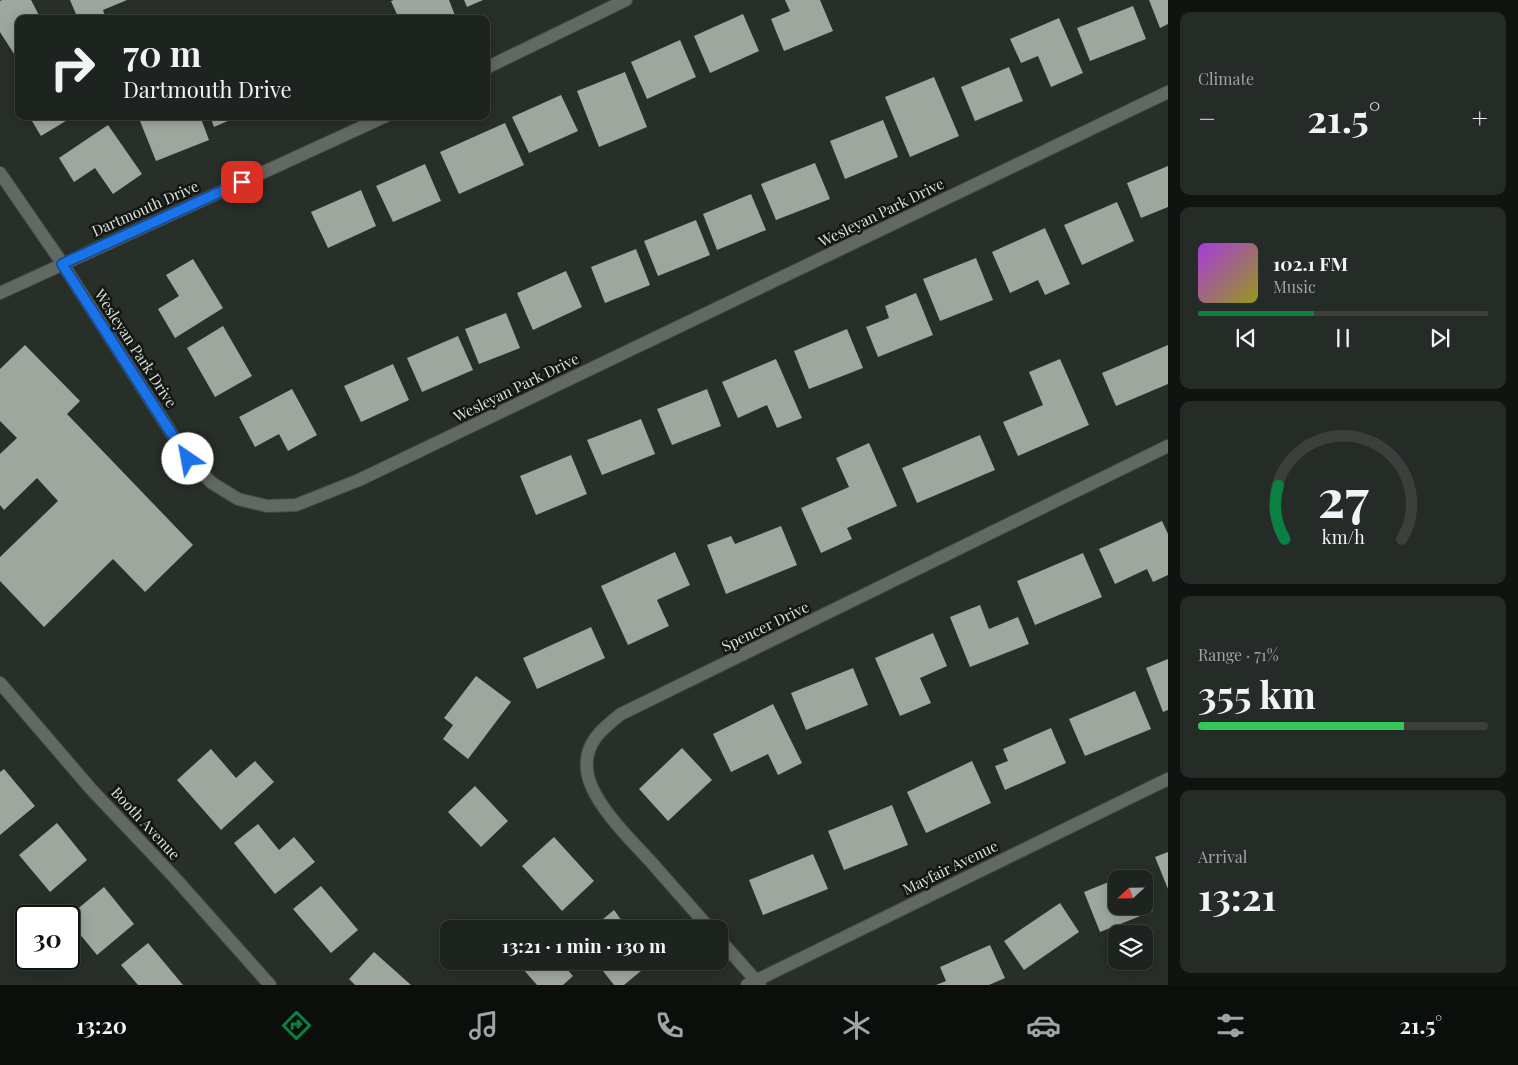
<!DOCTYPE html>
<meta charset="utf-8">
<style>
body{margin:0;font-family:"Playfair Display",serif;background:#252b27;color:#f1f3f6;height:100vh;display:flex;flex-direction:column;font-size:19px;white-space:nowrap}
*{box-sizing:border-box;margin:0}
p{font-size:16px;color:#a0a4a4}
.icon{flex:none;width:28px;height:28px;fill:none;stroke:currentColor;stroke-width:2;stroke-linecap:round;stroke-linejoin:round}
.map{position:relative;flex:1;overflow:hidden}
.panel{display:flex;flex-direction:column;gap:12px;padding:12px;background:#101310;width:350px}
.panel>*{flex:none}
.banner{position:absolute;left:15px;top:15px;width:475px;height:105px;border-radius:10px;box-shadow:0 2px 12px #0003,0 0 0 1px #3b403c;background:#1d231e;color:#f1f3f6;overflow:hidden}
.needle{width:32px;rotate:248deg}
.tools{position:absolute;left:1108px;top:870px;display:grid;gap:10px}
.tools a{display:grid;place-items:center;width:45px;height:45px;border-radius:10px;background:#1d231e;box-shadow:0 2px 12px #0003,0 0 0 1px #3b403c;font-size:25px}
.speed{position:absolute;left:15px;top:905px;display:flex;gap:10px;font-size:25px;font-weight:700;text-align:center}
.speed>*{display:grid;place-content:center;width:65px;height:65px;border-radius:50%;background:#1d231e;box-shadow:0 2px 12px #0003,0 0 0 1px #3b403c;line-height:1}
.speed .limit{border:2px solid #111;border-radius:8px;background:#fff;color:#111}
.pin{position:absolute;display:grid;place-items:center;width:42px;height:42px;color:#fff;margin:-21px;border-radius:10px;box-shadow:0 2px 8px #0006}
.me{position:absolute;width:55px;margin:-28px;rotate:327deg;stroke-linejoin:round;filter:drop-shadow(0 0 4px #0008)}
.turn{display:flex;align-items:center;gap:18px;height:105px;padding:0 25px;font-size:22px}
.turn .icon{width:65px;height:65px;stroke-width:2.5}
.turn b{display:block;font-size:35px;line-height:42px}
.big{font-size:38px;font-weight:700;line-height:1.1}
.panel .tile{flex:1;display:flex;flex-direction:column;justify-content:center;gap:8px;min-width:0;padding:0 18px;border-radius:10px;background:#252b27}
.panel .dial{align-items:center;gap:0}
.dial svg{height:130px;overflow:visible;fill:none;stroke:#3b403c;stroke-width:7;stroke-linecap:round;text-anchor:middle}
.dial text{fill:#f1f3f6;stroke:none}
.song{display:flex;align-items:center;gap:15px}
.cover{width:60px;height:60px;border-radius:8px;background:linear-gradient(135deg,hsl(280 70% 55%),hsl(60 70% 35%))}
.played{height:5px;border-radius:2px;background:linear-gradient(90deg,#0b8043 40%,#3b403c 40%)}
.keys{display:flex;justify-content:space-around;direction:ltr}
.heat{display:flex;justify-content:space-between;align-items:center;font-size:28px;direction:ltr}
.charge{height:8px;border-radius:4px;background:linear-gradient(90deg,#34c759 71%,#3b403c 0)}
.trip{position:absolute;left:440px;top:920px;width:288px;height:50px;border-radius:10px;background:#1d231e;box-shadow:0 2px 12px #0003,0 0 0 1px #3b403c;font-weight:700;line-height:50px;text-align:center}
.menu{display:flex;height:80px;justify-content:space-around;align-items:center;background:#0c0e0c;color:#a0a4a4}
.menu .icon{width:35px;height:35px}
.menu .active{color:#0b8043}
.menu b{font-size:22px;color:#f1f3f6}
main{display:flex;flex:1;min-height:0}
.map>svg:first-child{display:block}
.building{fill:#9ea79e}
.lines{fill:none;stroke-linecap:round;stroke-linejoin:round}
.minor-casing{stroke:#454c46;stroke-width:14}
.tertiary-casing{stroke:#454c46;stroke-width:14}
.minor{stroke:#616962;stroke-width:12}
.tertiary{stroke:#616962;stroke-width:12}
.route-casing{stroke:#114b97;stroke-width:12}
.route{stroke:#1a73e8;stroke-width:9}
.labels{text-anchor:middle;dominant-baseline:central;stroke-width:5;stroke-linejoin:round;paint-order:stroke}
.street-label{font-size:15px;fill:#dde1dd;stroke:#131613}
</style>
<main>
<div class="map">
<svg width="1168" height="985" viewBox="0 0 1168 985">
<rect width="100%" height="100%" fill="#272f28"/>
<g class="building">
<polygon points="2,0 31,0 41,19 19,19 19,55 16,57 0,32 0,1"/>
<polygon points="70,0 127,0 103,10 106,19 78,19"/>
<polygon points="394,0 449,0 456,18 399,19 391,1"/>
<polygon points="464,0 483,0 467,7"/>
<polygon points="785,0 820,0 833,31 784,51 771,19 790,11"/>
<polygon points="1149,0 1168,0 1168,24 1160,28"/>
<polygon points="1133,6 1146,39 1090,61 1077,28"/>
<polygon points="743,14 759,51 710,73 694,36"/>
<polygon points="1059,18 1083,73 1051,87 1038,56 1021,63 1010,39"/>
<polygon points="680,40 696,77 647,99 631,62"/>
<polygon points="1009,67 1023,101 975,121 961,87"/>
<polygon points="625,72 647,127 599,147 577,91"/>
<polygon points="934,77 959,136 910,157 885,97"/>
<polygon points="561,95 578,131 529,153 512,117"/>
<polygon points="29,116 74,116 41,136"/>
<polygon points="151,116 200,116 209,140 156,161 140,121"/>
<polygon points="210,116 239,116 214,127"/>
<polygon points="883,120 898,157 845,179 830,141"/>
<polygon points="505,123 524,165 459,194 440,152"/>
<polygon points="108,125 142,174 113,194 95,168 74,182 59,158"/>
<polygon points="815,163 830,199 776,220 761,184"/>
<polygon points="425,164 441,201 393,222 376,186"/>
<polygon points="1168,166 1168,207 1141,218 1127,183"/>
<polygon points="361,190 376,226 328,248 311,212"/>
<polygon points="751,194 766,230 717,250 703,214"/>
<polygon points="1117,202 1134,241 1082,265 1064,225"/>
<polygon points="696,220 710,255 658,276 644,241"/>
<polygon points="1045,228 1070,284 1045,295 1038,280 1010,293 992,252"/>
<polygon points="636,249 650,285 605,303 591,267"/>
<polygon points="976,258 993,300 940,321 923,279"/>
<polygon points="193,259 223,308 175,338 158,309 179,296 166,275"/>
<polygon points="566,271 582,307 533,330 517,293"/>
<polygon points="916,293 933,335 878,357 866,327 889,318 885,306"/>
<polygon points="506,313 520,348 479,364 465,329"/>
<polygon points="223,326 252,376 215,397 187,348"/>
<polygon points="847,329 863,368 809,389 794,351"/>
<polygon points="458,336 473,370 422,392 407,358"/>
<polygon points="25,345 80,401 67,414 193,545 145,592 113,559 44,627 0,581 0,557 58,501 37,478 4,510 0,505 0,454 17,438 0,421 0,369"/>
<polygon points="1168,345 1168,384 1116,406 1102,373"/>
<polygon points="776,359 802,418 777,428 767,405 738,418 722,382"/>
<polygon points="1060,359 1089,425 1018,456 1003,422 1043,405 1029,372"/>
<polygon points="393,364 409,400 361,422 344,386"/>
<polygon points="292,389 317,435 288,451 279,434 255,447 239,417"/>
<polygon points="707,389 721,426 672,445 657,409"/>
<polygon points="641,419 655,454 602,475 587,440"/>
<polygon points="980,435 995,470 917,503 902,468"/>
<polygon points="869,443 897,506 847,528 852,539 821,553 801,508 849,487 836,458"/>
<polygon points="571,455 587,494 536,515 520,476"/>
<polygon points="1162,521 1168,534 1168,575 1153,582 1147,569 1115,584 1099,549"/>
<polygon points="781,526 797,565 726,594 707,545 731,536 735,544"/>
<polygon points="675,552 690,585 657,600 669,626 628,645 601,586"/>
<polygon points="1083,553 1102,597 1035,625 1017,581"/>
<polygon points="980,605 989,629 1018,617 1029,644 970,667 950,617"/>
<polygon points="591,627 605,658 537,689 523,658"/>
<polygon points="933,633 947,666 920,678 931,703 900,716 875,658"/>
<polygon points="1168,659 1168,710 1163,712 1146,668"/>
<polygon points="853,668 868,705 806,730 791,693"/>
<polygon points="476,676 511,702 468,759 443,739 453,725 444,718"/>
<polygon points="1135,691 1151,729 1085,756 1069,719"/>
<polygon points="773,704 802,763 778,775 768,754 731,772 713,734"/>
<polygon points="1051,728 1066,763 1005,790 995,766 1008,761 1003,749"/>
<polygon points="682,748 712,780 668,821 639,789"/>
<polygon points="211,749 236,778 255,761 274,782 221,830 177,780"/>
<polygon points="972,761 991,803 926,833 907,792"/>
<polygon points="4,769 35,806 0,835 0,772"/>
<polygon points="475,786 508,821 481,847 448,812"/>
<polygon points="892,805 908,845 844,870 828,831"/>
<polygon points="57,823 87,860 50,892 19,855"/>
<polygon points="258,824 279,850 294,837 315,862 275,894 234,843"/>
<polygon points="554,837 594,881 562,911 522,866"/>
<polygon points="1168,852 1168,889 1155,857"/>
<polygon points="813,854 828,889 763,915 749,880"/>
<polygon points="1137,870 1140,879 1116,879"/>
<polygon points="1116,879 1116,906 1144,906 1144,888 1153,911 1100,932 1084,892"/>
<polygon points="321,886 358,930 331,953 293,909"/>
<polygon points="104,887 134,924 97,955 69,921 69,916"/>
<polygon points="1060,903 1079,932 1024,970 1004,941"/>
<polygon points="614,910 627,928 626,929 591,929"/>
<polygon points="148,943 183,985 138,985 121,965"/>
<polygon points="990,945 1005,978 989,985 936,985 946,981 940,967"/>
<polygon points="374,952 411,985 355,985 349,979"/>
<polygon points="529,961 560,961 573,976 563,985 537,985 522,968"/>
<polygon points="595,961 653,961 624,985 614,985"/>
</g>
<g class="lines">
<defs>
<g id="minor">
<polyline points="486,68 626,0"/>
<polyline points="0,173 62,263 188,459 212,483 238,499 267,506 296,505 359,480 1168,92"/>
<polyline points="0,293 386,116"/>
<path d="M710,929C691,907 671,885 652,863C631,840 590,801 587,770C584,743 602,729 621,714L1168,446"/>
<polyline points="719,939 760,985"/>
<polyline points="747,985 1168,779"/>
</g>
<polyline id="tertiary" points="0,683 91,789 175,878 270,985"/>
</defs>
<use href="#minor" class="minor-casing"/>
<use href="#tertiary" class="tertiary-casing"/>
<use href="#minor" class="minor"/>
<use href="#tertiary" class="tertiary"/>
</g>
<g class="lines">
<defs>
<polyline id="route" points="188,459 62,264 242,182"/>
</defs>
<use href="#route" class="route-casing"/>
<use href="#route" class="route"/>
</g>
<g class="labels">
<g class="street-label">
<text transform="translate(145 208) rotate(-24)">Dartmouth Drive</text>
<text transform="translate(881 212) rotate(-26)">Wesleyan Park Drive</text>
<text transform="translate(136 348) rotate(57)">Wesleyan Park Drive</text>
<text transform="translate(516 387) rotate(-26)">Wesleyan Park Drive</text>
<text transform="translate(765 626) rotate(-26)">Spencer Drive</text>
<text transform="translate(146 823) rotate(47)">Booth Avenue</text>
<text transform="translate(950 867) rotate(-26)">Mayfair Avenue</text>
</g>
</g>
</svg>
<div class="tools">
<a><svg class="needle" viewBox="-14 -14 28 28"><path d="M0-13l5 13h-10z" fill="#e53935"/><path d="M0 13l5-13h-10z" fill="#a0a4a4"/></svg></a>
<a><svg class="icon" aria-label="layers" viewBox="0 0 24 24"><path d="M12 4l9 5-9 5-9-5zM3 14l9 5 9-5"/></svg></a>
</div>
<div class="speed"><div class="limit">30</div></div>
<div class="pin" style="left:242px;top:182px;background:#d93025"><svg class="icon" aria-label="arrive" viewBox="0 0 24 24"><path d="M6 21V4h12l-3 4 3 4H6"/></svg></div>
<svg class="me" style="left:188px;top:459px" viewBox="-20 -20 40 40"><circle r="19" fill="#fff"/><path d="M0-13L10 11 0 6-10 11z" fill="#1a73e8"/></svg>
<div class="trip">13:21 · 1 min · 130 m</div>
<div class="banner">
<div class="turn"><svg class="icon" aria-label="right" viewBox="0 0 24 24"><path d="M7 20v-9h11M14 6l5 5-5 5"/></svg><div><b>70 m</b>Dartmouth Drive</div></div>
</div>
</div>
<section class="panel">
<div class="tile"><p>Climate</p>
<div class="heat"><a>−</a><b class="big">21.5°</b><a>+</a></div>
</div>
<div class="tile">
<div class="song"><i class="cover"></i><div><b>102.1 FM</b><p>Music</p></div></div>
<div class="played"></div>
<div class="keys"><svg class="icon" aria-label="previous" viewBox="0 0 24 24"><path d="M18 5L8 12l10 7zM5 5v14"/></svg><svg class="icon" aria-label="pause" viewBox="0 0 24 24"><path d="M8 5v14M16 5v14"/></svg><svg class="icon" aria-label="next" viewBox="0 0 24 24"><path d="M6 5l10 7-10 7zM19 5v14"/></svg></div>
</div>
<div class="tile dial"><svg viewBox="0 0 100 80">
<path d="M14 69A42 42 0 1 1 86 69"/>
<path d="M14 69A42 42 0 0 1 10 36" stroke="#0b8043"/>
<text x="50" y="56" font-size="32" font-weight="700">27</text>
<text x="50" y="72" font-size="11">km/h</text>
</svg></div>
<div class="tile"><p>Range · 71%</p><b class="big">355 km</b><div class="charge"></div></div>
<div class="tile"><p>Arrival</p><b class="big">13:21</b></div>
</section>
</main>
<nav class="menu">
<b>13:20</b>
<svg class="icon active" aria-label="directions" viewBox="0 0 24 24"><path d="M12 3l9 9-9 9-9-9zM9 14v-3h6M13 9l2 2-2 2"/></svg>
<svg class="icon" aria-label="music" viewBox="0 0 24 24"><path d="M9 18V5l10-2v13"/><circle cx="6" cy="18" r="3"/><circle cx="16" cy="16" r="3"/></svg>
<svg class="icon" aria-label="phone" viewBox="0 0 24 24"><path d="M5 4h4l2 5-3 2q2 4 5 5l2-3 5 2v4C11 20 4 13 5 4z"/></svg>
<svg class="icon" aria-label="climate" viewBox="0 0 24 24"><path d="M12 3v18M4 7l16 10M4 17L20 7"/></svg>
<svg class="icon" aria-label="car" viewBox="0 0 24 24"><path d="M5 17H2v-5l4-1 3-4h7l3 4 3 1v5h-3M9 17h6M6 11h13"/><circle cx="7" cy="17" r="2"/><circle cx="17" cy="17" r="2"/></svg>
<svg class="icon" aria-label="filters" viewBox="0 0 24 24"><path d="M4 7h16M4 17h16"/><circle cx="9" cy="7" r="2"/><circle cx="15" cy="17" r="2"/></svg>
<b>21.5°</b>
</nav>
